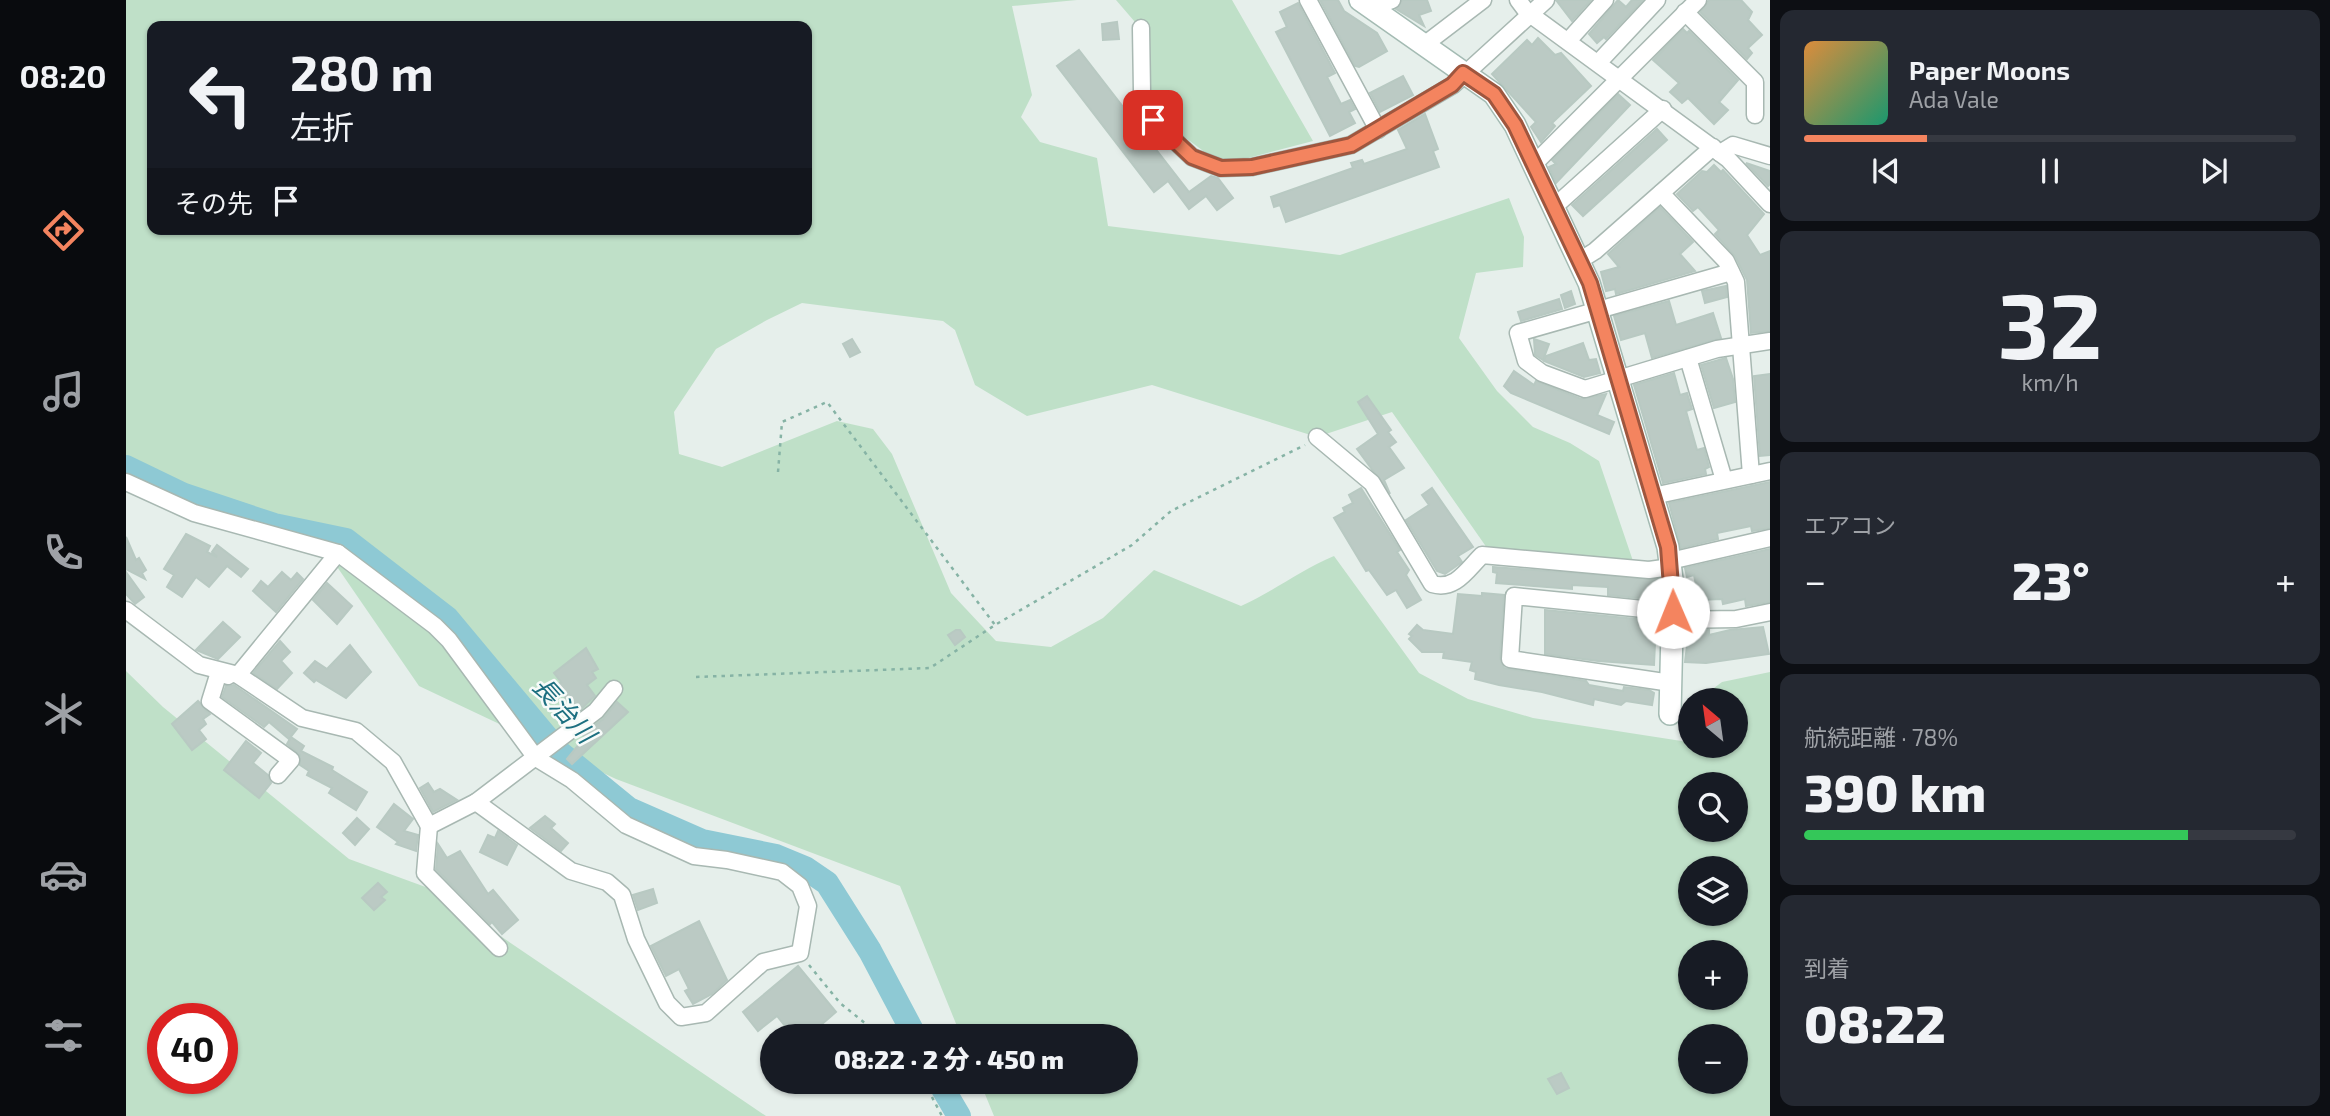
<!DOCTYPE html>
<html lang="ja">
<meta charset="utf-8">
<style>
body{margin:0;font-family:"Exo 2","Noto Sans JP",sans-serif;background:#242831;color:#f1f3f6;height:100vh;display:flex;flex-direction:column;font-size:26px;white-space:nowrap}
*{box-sizing:border-box;margin:0}
p{font-size:23px;color:#9ea1a6}
.icon{flex:none;width:38px;height:38px;fill:none;stroke:currentColor;stroke-width:2;stroke-linecap:round;stroke-linejoin:round}
.map{position:relative;flex:1;overflow:hidden}
.sheet{display:flex;flex-direction:column;gap:10px;padding:10px;background:#0d0f14;width:560px}
.sheet>*{flex:none}
.hud{position:absolute;left:21px;top:21px;width:665px;height:214px;border-radius:14px;box-shadow:0 2px 5px #0004;background:#171b24;color:#f1f3f6;overflow:hidden}
.needle{width:46px;rotate:331deg}
.buttons{position:absolute;left:1552px;top:688px;display:grid;gap:14px}
.buttons a{display:grid;place-items:center;width:70px;height:70px;border-radius:50%;background:#171b24;box-shadow:0 2px 5px #0004;font-size:35px}
.speed{position:absolute;left:21px;top:1003px;display:flex;gap:14px;font-size:35px;font-weight:700;text-align:center}
.speed>*{display:grid;place-content:center;width:91px;height:91px;border-radius:50%;background:#171b24;box-shadow:0 2px 5px #0004;line-height:1}
.speed .limit{border:10px solid #d22;background:#fff;color:#111}
.pin{position:absolute;display:grid;place-items:center;width:60px;height:60px;color:#fff;margin:-30px;border-radius:14px;box-shadow:0 4px 10px #0006}
.me{position:absolute;width:77px;margin:-38px;rotate:359deg;stroke-linejoin:round;filter:drop-shadow(0 0 5px #0008)}
.turn{display:flex;align-items:center;gap:24px;height:147px;padding:0 28px;font-size:32px}
.turn .icon{width:91px;height:91px;stroke-width:2.5}
.turn b{display:block;font-size:49px;line-height:60px}
.then{display:flex;align-items:center;height:66px;padding:0 28px;background:#0003;gap:14px;font-size:26px}
.big{font-size:52px;font-weight:800;line-height:1.1}
.sheet .tile{flex:1;display:flex;flex-direction:column;justify-content:center;gap:10px;min-width:0;padding:0 24px;border-radius:14px;background:#242831}
.sheet .dial{align-items:center;gap:0}
.dial b{font-size:91px;line-height:1}
.song{display:flex;align-items:center;gap:21px}
.cover{width:84px;height:84px;border-radius:10px;background:linear-gradient(135deg,hsl(30 70% 55%),hsl(160 70% 35%))}
.played{height:7px;border-radius:4px;background:linear-gradient(90deg,#f4845f 25%,#363941 25%)}
.keys{display:flex;justify-content:space-around;direction:ltr}
.heat{display:flex;justify-content:space-between;align-items:center;font-size:38px;direction:ltr}
.charge{height:10px;border-radius:5px;background:linear-gradient(90deg,#34c759 78%,#363941 0)}
.trip{position:absolute;left:634px;top:1024px;width:378px;height:70px;border-radius:35px;background:#171b24;box-shadow:0 2px 5px #0004;font-weight:800;line-height:70px;text-align:center}
main{display:flex;flex:1;min-height:0}
.tab-bar{display:flex;flex-direction:column;width:126px;justify-content:space-around;align-items:center;background:#090b0e;color:#9ea1a6}
.tab-bar .icon{width:49px;height:49px}
.tab-bar .current{color:#f4845f}
.tab-bar b{font-size:32px;color:#f1f3f6}
.map>svg:first-child{display:block}
.green{fill:#bfe0c8;fill-rule:evenodd}
.lines{fill:none;stroke-linecap:round;stroke-linejoin:round}
.river{stroke:#8ec9d4;stroke-width:24}
.building{fill:#bbcac4;stroke:#b8c9c2;stroke-width:2}
.street-casing{stroke:#a8b8b2;stroke-width:19}
.secondary-casing{stroke:#a4bbb3;stroke-width:24}
.path{stroke:#86b3a5;stroke-width:2.5;stroke-dasharray:3.5 5;stroke-linecap:butt}
.street{stroke:#fff;stroke-width:16}
.secondary{stroke:#fff;stroke-width:21}
.route-casing{stroke:#9f563e;stroke-width:18}
.route{stroke:#f4845f;stroke-width:12}
.labels{text-anchor:middle;dominant-baseline:central;stroke-width:5;stroke-linejoin:round;paint-order:stroke}
.water-label{font-size:26px;font-style:italic;fill:#1c6f80;stroke:#f7fbf9}
</style>
<main>
<nav class="tab-bar">
<b>08:20</b>
<svg class="icon current" aria-label="directions" viewBox="0 0 24 24"><path d="M12 3l9 9-9 9-9-9zM9 14v-3h6M13 9l2 2-2 2"/></svg>
<svg class="icon" aria-label="music" viewBox="0 0 24 24"><path d="M9 18V5l10-2v13"/><circle cx="6" cy="18" r="3"/><circle cx="16" cy="16" r="3"/></svg>
<svg class="icon" aria-label="phone" viewBox="0 0 24 24"><path d="M5 4h4l2 5-3 2q2 4 5 5l2-3 5 2v4C11 20 4 13 5 4z"/></svg>
<svg class="icon" aria-label="climate" viewBox="0 0 24 24"><path d="M12 3v18M4 7l16 10M4 17L20 7"/></svg>
<svg class="icon" aria-label="car" viewBox="0 0 24 24"><path d="M5 17H2v-5l4-1 3-4h7l3 4 3 1v5h-3M9 17h6M6 11h13"/><circle cx="7" cy="17" r="2"/><circle cx="17" cy="17" r="2"/></svg>
<svg class="icon" aria-label="filters" viewBox="0 0 24 24"><path d="M4 7h16M4 17h16"/><circle cx="9" cy="7" r="2"/><circle cx="15" cy="17" r="2"/></svg>
</nav>
<div class="map">
<svg width="1644" height="1116" viewBox="0 0 1644 1116">
<rect width="100%" height="100%" fill="#e6efeb"/>
<g class="green">
<path d="M0,0H951L886,6L906,95L895,117L914,142L971,158L982,226L1214,255L1383,198L1398,237L1397,267L1350,273L1333,338L1371,391L1407,427L1444,443L1473,461L1507,561L1361,548L1266,412L1191,437L1026,385L901,416L849,385L829,330L817,321L676,303L641,320L590,349L548,412L553,454L596,467L711,421L747,429L766,454L825,593L870,641L925,647L977,618L1028,570L1115,606C1148,591 1175,570 1208,556L1293,673L1342,699L1407,718L1562,742L1564,729V746H1610V700H1572L1596,682L1644,672V1116H868L854,1082H999V1036H835L774,886L490,779L293,686L194,542L154,519L0,472ZM26,26H681V229H26ZM1564,784H1610V830H1564ZM1564,868H1610V914H1564ZM1564,952H1610V998H1564ZM1564,1036H1610V1082H1564Z"/>
<polygon points="990,0 1106,0 1187,141 1107,162 1080,153 1049,130 1025,97 1015,29"/>
<path d="M0,671L37,707L223,859L305,889L640,1116H0ZM37,1018H96V1078H37Z"/>
</g>
<g class="lines">
<g class="river">
<polyline points="0,467 58,495 148,525 220,540 321,618 433,752 503,809 576,841 650,856 679,868 701,883 744,951 789,1036"/>
<polyline points="813,1082 833,1116"/>
</g>
</g>
<g class="building">
<polygon points="1194,0 1212,0 1218,11 1251,33 1261,51 1233,67 1229,66"/>
<polygon points="1276,0 1301,0 1305,11 1293,15 1298,26 1270,9"/>
<polygon points="1430,0 1465,0 1446,21"/>
<polygon points="1492,0 1500,7 1506,0 1517,0 1480,39 1478,37 1471,43 1463,34"/>
<polygon points="1583,0 1615,0 1626,12 1622,20 1636,35 1622,48 1626,53 1621,59 1574,12"/>
<polygon points="1172,3 1209,73 1201,77 1215,104 1224,100 1229,109 1223,112 1229,123 1204,136 1150,32 1161,27 1154,12"/>
<polygon points="991,22 993,39 977,40 976,24"/>
<polygon points="1557,29 1561,33 1563,31 1612,80 1593,102 1602,110 1588,124 1562,98 1556,103 1544,92 1553,83 1527,60"/>
<polygon points="1412,38 1429,55 1435,53 1465,86 1426,123 1429,126 1415,142 1405,127 1410,122 1366,74 1401,40 1406,45"/>
<polygon points="953,50 1063,192 1085,176 1092,178 1107,198 1091,210 1080,196 1063,209 1042,181 1028,192 931,66"/>
<polygon points="1277,76 1287,95 1254,112 1244,93"/>
<polygon points="1492,94 1504,105 1430,183 1423,167 1430,164 1426,160"/>
<polygon points="1299,114 1312,149 1307,151 1313,167 1160,222 1154,205 1148,207 1145,197 1227,168 1225,163 1236,160 1238,164 1281,149 1272,130"/>
<polygon points="1531,129 1541,140 1457,216 1446,205"/>
<polygon points="1620,163 1644,171 1644,184 1642,186"/>
<polygon points="1588,165 1595,172 1597,170 1638,214 1621,235 1634,255 1644,251 1644,331 1625,333 1621,280 1609,256 1589,234 1593,230 1572,207 1567,211 1551,194 1576,171 1581,172"/>
<polygon points="1534,207 1567,242 1554,254 1569,271 1490,294 1489,289 1480,291 1475,272 1493,267 1482,254"/>
<polygon points="1600,286 1601,297 1579,303 1576,291"/>
<polygon points="1445,291 1449,304 1439,308 1435,295"/>
<polygon points="1433,299 1436,309 1395,321 1392,312"/>
<polygon points="1543,301 1550,325 1587,313 1595,338 1526,358 1519,333 1495,340 1488,316"/>
<polygon points="726,339 734,352 724,357 717,344"/>
<polygon points="1408,339 1423,344 1417,360 1409,355"/>
<polygon points="1457,343 1463,360 1470,359 1474,373 1458,377 1418,361 1420,356"/>
<polygon points="1600,358 1607,379 1609,402 1588,408 1575,365"/>
<polygon points="1388,371 1408,385 1410,381 1455,399 1480,394 1471,415 1488,422 1483,434 1385,393 1378,386"/>
<polygon points="1548,373 1554,395 1561,393 1566,409 1560,411 1571,450 1578,448 1583,467 1579,469 1580,474 1537,483 1508,385"/>
<polygon points="1644,374 1644,455 1634,456 1628,376"/>
<polygon points="1241,396 1265,430 1262,432 1270,442 1263,447 1278,468 1258,480 1264,494 1231,449 1252,434 1232,402"/>
<polygon points="1644,482 1644,528 1626,531 1625,526 1591,533 1592,539 1555,548 1543,503"/>
<polygon points="1235,488 1274,550 1271,552 1283,570 1280,575 1295,600 1281,608 1270,590 1261,595 1243,570 1240,571 1208,518 1219,512 1217,508 1227,503 1223,495"/>
<polygon points="1306,488 1347,547 1332,556 1336,562 1319,574 1311,571 1280,520 1303,505 1296,495"/>
<polygon points="60,534 84,546 81,552 91,557 86,552 91,545 122,569 115,577 101,566 83,587 70,577 56,597 41,587 48,575 38,569"/>
<polygon points="0,537 10,560 13,558 20,570 16,573 19,579 0,569"/>
<polygon points="1644,549 1644,602 1620,606 1619,599 1597,604 1596,599 1573,600 1568,575 1561,577 1559,568"/>
<polygon points="1367,567 1533,579 1534,593 1523,593 1523,599 1482,595 1482,587 1446,585 1446,589 1370,583 1371,573 1367,572"/>
<polygon points="0,572 18,597 9,604 0,594"/>
<polygon points="156,572 165,580 171,573 177,579 150,612 127,591 135,581 142,587"/>
<polygon points="201,583 226,606 211,624 187,600"/>
<polygon points="1356,593 1378,595 1374,658 1378,668 1460,681 1463,685 1497,691 1498,687 1523,690 1528,693 1526,705 1500,701 1495,705 1468,699 1467,705 1416,692 1373,685 1349,679 1350,672 1344,670 1346,662 1317,658 1318,652 1296,652 1283,639 1286,636 1283,634 1291,625 1297,630 1327,634 1332,594 1356,596"/>
<polygon points="1419,610 1530,621 1528,665 1472,661 1419,654"/>
<polygon points="97,622 114,637 92,659 70,650"/>
<polygon points="1637,627 1643,654 1580,663 1559,662 1563,630 1583,630 1583,635 1604,630"/>
<polygon points="830,630 834,630 839,637 829,645 822,635"/>
<polygon points="154,641 164,652 155,661 166,673 151,689 127,673"/>
<polygon points="224,645 245,672 220,698 190,680 188,682 178,673 189,661 201,669"/>
<polygon points="460,648 472,669 466,672 470,678 461,685 469,696 451,713 430,686 435,682 428,673"/>
<polygon points="108,685 137,705 171,729 163,739 143,722 138,727 96,697 100,686"/>
<polygon points="72,701 84,714 77,719 80,724 73,730 80,739 66,750 46,724"/>
<polygon points="491,702 502,712 446,764 441,759 459,737 456,735 477,719"/>
<polygon points="165,737 178,746 175,751 207,767 206,770 241,792 230,810 203,793 206,788 181,775 183,771 174,765 174,755 161,744"/>
<polygon points="120,741 135,753 127,763 142,775 145,783 133,798 98,770"/>
<polygon points="302,783 308,792 314,789 331,800 307,812 294,788"/>
<polygon points="268,804 287,819 278,831 292,835 290,851 270,844 272,842 251,827"/>
<polygon points="419,816 429,824 425,828 442,843 435,851 404,828"/>
<polygon points="231,818 243,829 229,845 217,833"/>
<polygon points="372,831 391,845 381,865 354,852 362,835 369,838"/>
<polygon points="312,844 321,858 334,851 362,894 367,890 392,920 376,934 366,922 364,924 310,869"/>
<polygon points="252,883 261,892 255,897 259,900 248,910 236,898"/>
<polygon points="527,889 531,903 512,910 507,895"/>
<polygon points="573,921 601,980 586,994 567,1004 559,991 563,989 553,969 540,976 525,946"/>
<polygon points="672,966 710,1012 682,1036 667,1036 651,1016 632,1031 617,1012"/>
<polygon points="1435,1073 1443,1088 1431,1094 1422,1079"/>
</g>
<g class="lines">
<defs>
<g id="street">
<polyline points="1182,0 1252,130"/>
<polyline points="1392,0 1401,12 1602,159 1644,204"/>
<polyline points="1249,12 1253,5 1266,0"/>
<polyline points="1559,12 1629,82 1629,115"/>
<polyline points="1015,28 1016,92 1027,120 1066,157 1095,168 1126,167 1225,145 1327,85 1420,0"/>
<polyline points="1442,41 1479,0"/>
<polyline points="1298,45 1357,0"/>
<polyline points="1472,63 1531,0"/>
<polyline points="1594,153 1607,145 1644,156"/>
<polyline points="1408,164 1572,0"/>
<polyline points="1535,193 1600,261 1610,282 1625,475"/>
<polyline points="1428,207 1537,109"/>
<polyline points="1453,261 1469,251 1587,147"/>
<polyline points="1605,272 1392,333 1400,361 1416,373 1459,389 1591,349 1644,341"/>
<polyline points="1562,358 1598,480"/>
<path d="M1191,437L1246,483L1306,584C1329,591 1341,570 1356,555L1523,570L1545,567"/>
<polyline points="0,482 68,513 212,553 309,626 323,640 410,758 446,780 500,825 568,856 601,860 656,872 674,886 682,906 674,953 637,962 580,1013 555,1017 541,1003 510,939 496,895 481,882 445,871 350,802 303,826 267,762 230,731 176,718 112,675 73,665 0,610"/>
<polyline points="1527,496 1644,471"/>
<polyline points="1544,561 1644,538"/>
<polyline points="1547,620 1610,619 1644,612"/>
<polyline points="112,675 212,553"/>
<polyline points="102,676 93,672 84,701 165,760 152,775"/>
<polyline points="1545,683 1384,659 1388,596 1547,612"/>
<polyline points="350,802 470,711 488,689"/>
<polyline points="303,826 299,873 373,948"/>
</g>
<polyline id="secondary" points="1234,0 1368,94 1389,125 1463,283 1542,547 1547,587 1544,714"/>
</defs>
<use href="#street" class="street-casing"/>
<use href="#secondary" class="secondary-casing"/>
<g class="path">
<polyline points="652,472 656,422 701,402 869,625"/>
<polyline points="570,677 804,668 869,625 1006,545 1045,511 1179,445"/>
<polyline points="683,965 714,1003 755,1036"/>
<polyline points="798,1082 816,1116"/>
</g>
<use href="#street" class="street"/>
<use href="#secondary" class="secondary"/>
</g>
<g class="lines">
<defs>
<polyline id="route" points="1027,120 1066,157 1095,168 1126,167 1225,145 1326,85 1337,73 1368,94 1389,125 1464,283 1542,547 1547,612"/>
</defs>
<use href="#route" class="route-casing"/>
<use href="#route" class="route"/>
</g>
<g class="labels">
<g class="water-label">
<text transform="translate(439 709) rotate(48)">長治川</text>
</g>
</g>
</svg>
<div class="buttons">
<a><svg class="needle" viewBox="-14 -14 28 28"><path d="M0-13l5 13h-10z" fill="#e53935"/><path d="M0 13l5-13h-10z" fill="#9ea1a6"/></svg></a>
<a><svg class="icon" aria-label="search" viewBox="0 0 24 24"><circle cx="10" cy="10" r="6"/><path d="M15 15l6 6"/></svg></a>
<a><svg class="icon" aria-label="layers" viewBox="0 0 24 24"><path d="M12 4l9 5-9 5-9-5zM3 14l9 5 9-5"/></svg></a>
<a>+</a>
<a>−</a>
</div>
<div class="speed"><div class="limit">40</div></div>
<div class="pin" style="left:1027px;top:120px;background:#d93025"><svg class="icon" aria-label="arrive" viewBox="0 0 24 24"><path d="M6 21V4h12l-3 4 3 4H6"/></svg></div>
<svg class="me" style="left:1547px;top:612px" viewBox="-20 -20 40 40"><circle r="19" fill="#fff"/><path d="M0-13L10 11 0 6-10 11z" fill="#f4845f"/></svg>
<div class="trip">08:22 · 2 分 · 450 m</div>
<div class="hud">
<div class="turn"><svg class="icon" aria-label="left" viewBox="0 0 24 24"><path d="M17 20v-9H6M10 6l-5 5 5 5"/></svg><div><b>280 m</b>左折</div></div>
<div class="then">その先<svg class="icon" aria-label="arrive" viewBox="0 0 24 24"><path d="M6 21V4h12l-3 4 3 4H6"/></svg></div>
</div>
</div>
<section class="sheet">
<div class="tile">
<div class="song"><i class="cover"></i><div><b>Paper Moons</b><p>Ada Vale</p></div></div>
<div class="played"></div>
<div class="keys"><svg class="icon" aria-label="previous" viewBox="0 0 24 24"><path d="M18 5L8 12l10 7zM5 5v14"/></svg><svg class="icon" aria-label="pause" viewBox="0 0 24 24"><path d="M8 5v14M16 5v14"/></svg><svg class="icon" aria-label="next" viewBox="0 0 24 24"><path d="M6 5l10 7-10 7zM19 5v14"/></svg></div>
</div>
<div class="tile dial"><b>32</b><p>km/h</p></div>
<div class="tile"><p>エアコン</p>
<div class="heat"><a>−</a><b class="big">23°</b><a>+</a></div>
</div>
<div class="tile"><p>航続距離 · 78%</p><b class="big">390 km</b><div class="charge"></div></div>
<div class="tile"><p>到着</p><b class="big">08:22</b></div>
</section>
</main>
